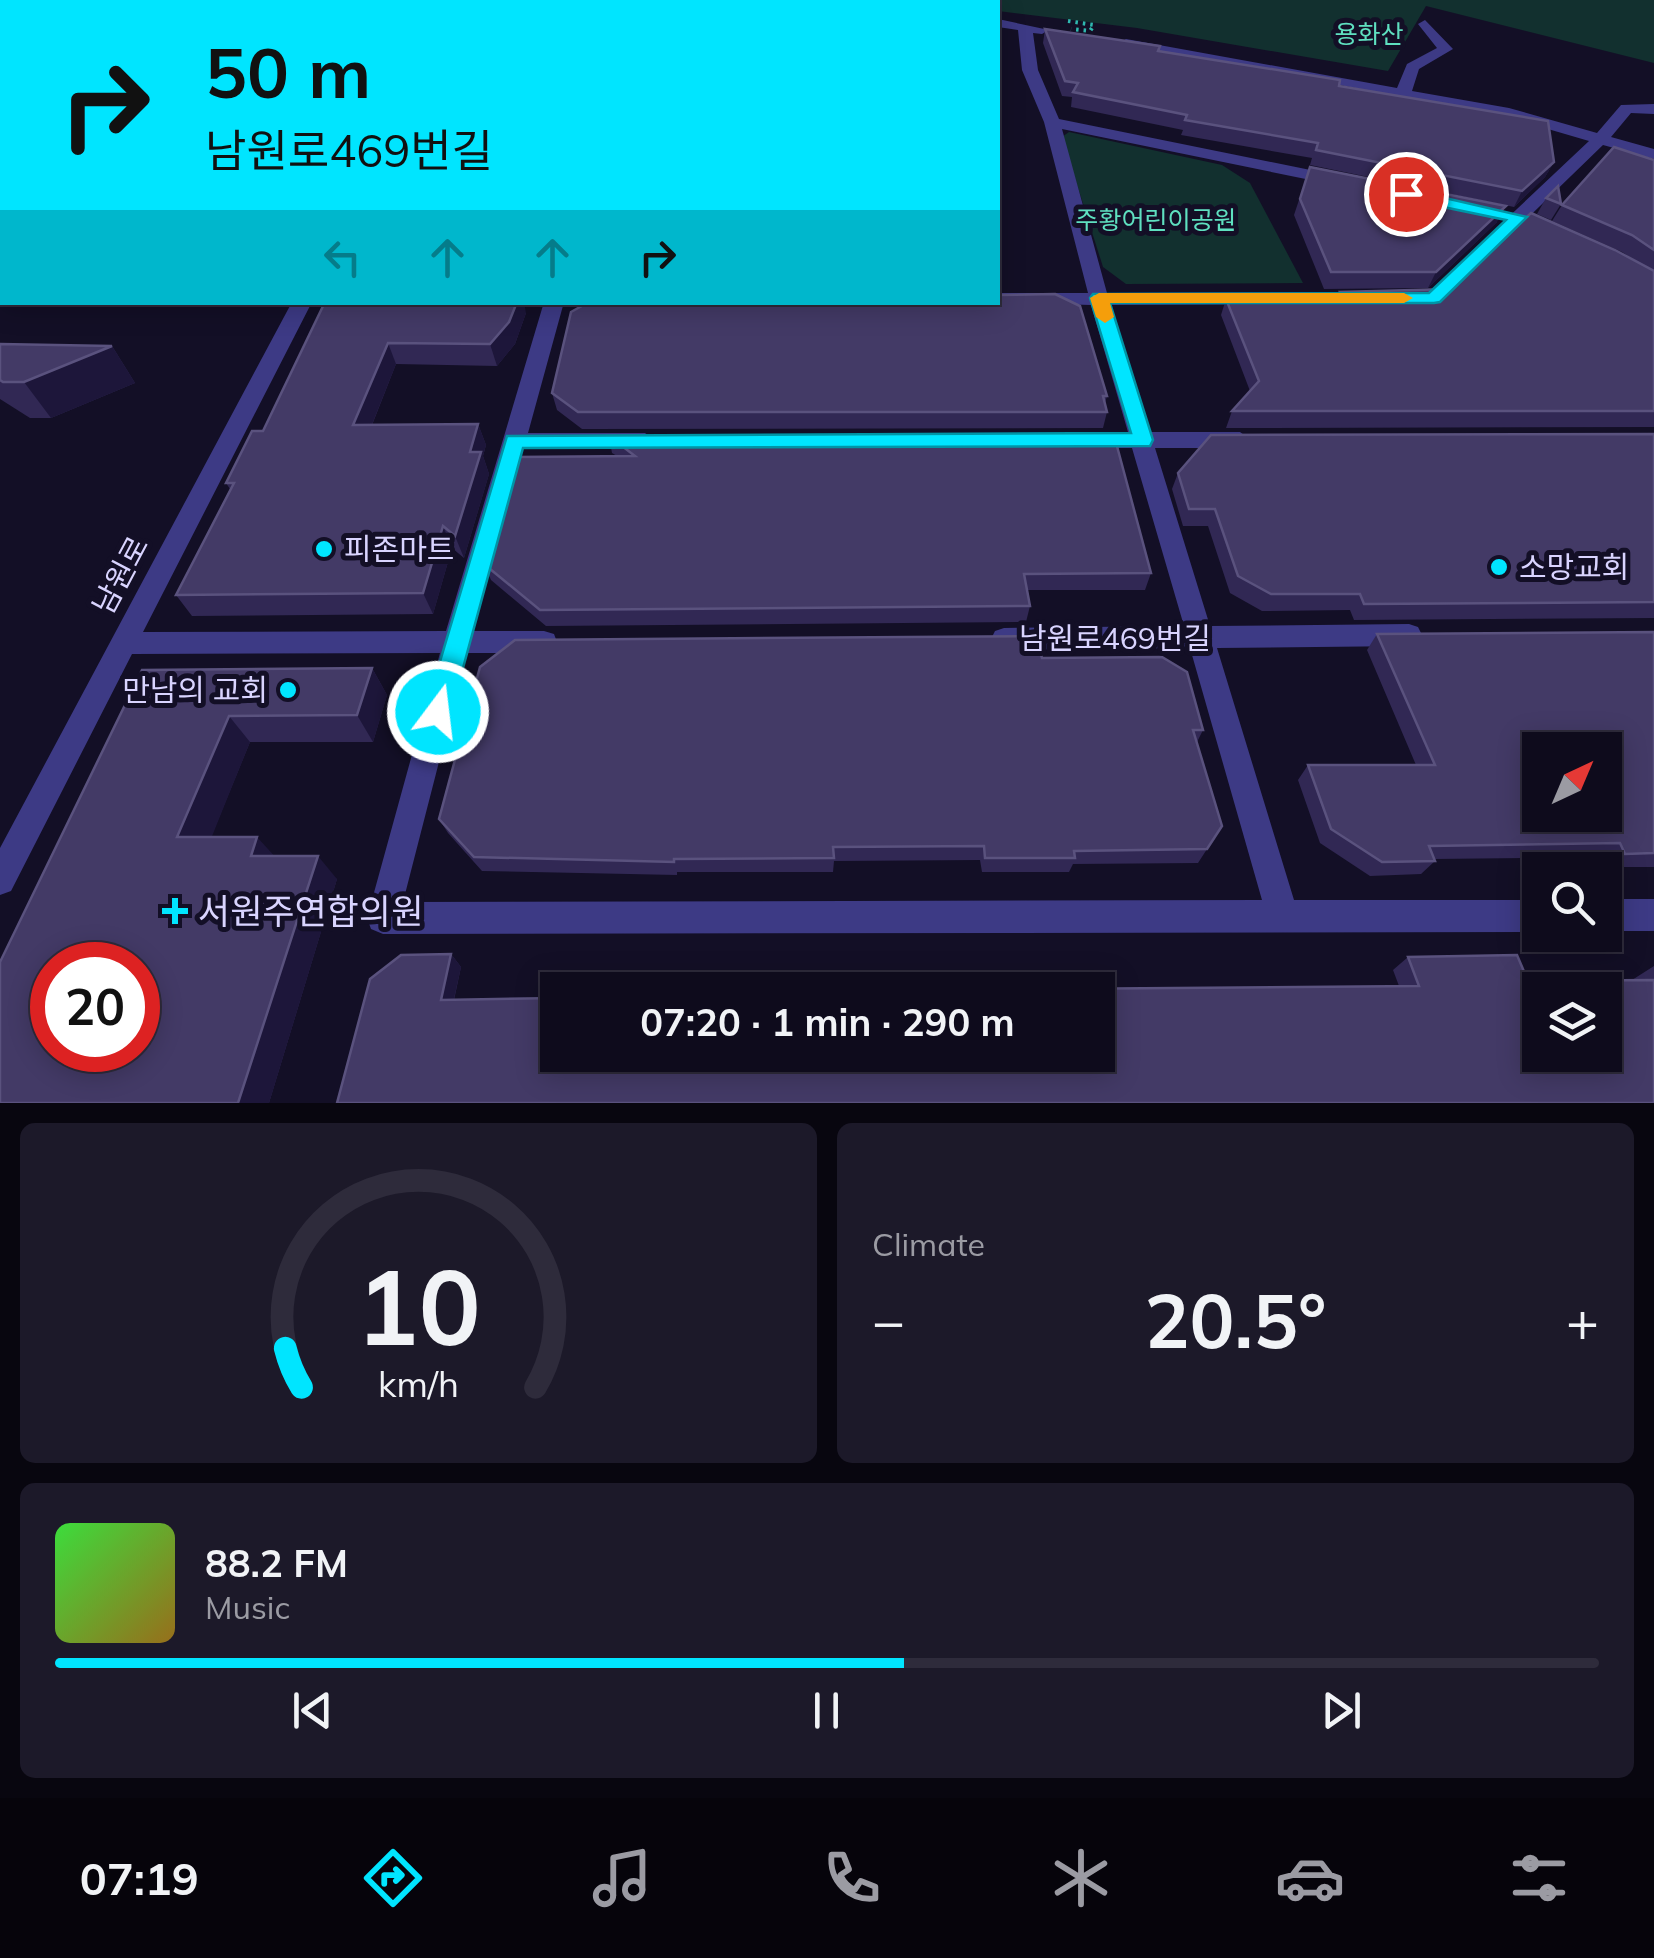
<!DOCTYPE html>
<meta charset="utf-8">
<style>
body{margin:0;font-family:Mulish,"Noto Sans KR",sans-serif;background:#1c1929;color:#f1f3f6;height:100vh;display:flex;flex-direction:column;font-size:38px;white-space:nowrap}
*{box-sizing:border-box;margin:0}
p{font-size:32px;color:#9b9ba3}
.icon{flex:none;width:55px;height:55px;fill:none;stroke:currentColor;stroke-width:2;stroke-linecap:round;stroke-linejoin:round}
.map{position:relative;height:1103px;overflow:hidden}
.details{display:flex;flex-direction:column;gap:20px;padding:20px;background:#08060f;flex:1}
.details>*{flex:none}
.top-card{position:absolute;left:0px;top:0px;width:1000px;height:305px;box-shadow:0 5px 25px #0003,0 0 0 2px #2e2b3b;background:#00e5ff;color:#111;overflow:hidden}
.needle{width:65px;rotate:44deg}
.controls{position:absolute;left:1522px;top:732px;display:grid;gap:20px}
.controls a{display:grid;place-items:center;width:100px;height:100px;border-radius:0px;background:#0e0b1c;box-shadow:0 5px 25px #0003,0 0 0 2px #2e2b3b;font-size:50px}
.speed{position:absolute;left:30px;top:942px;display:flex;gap:20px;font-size:50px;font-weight:700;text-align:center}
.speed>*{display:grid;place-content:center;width:130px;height:130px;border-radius:50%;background:#0e0b1c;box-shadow:0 5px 25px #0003,0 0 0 2px #2e2b3b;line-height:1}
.speed .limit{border:15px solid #d22;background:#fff;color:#111}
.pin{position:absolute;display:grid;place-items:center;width:85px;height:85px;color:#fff;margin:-42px;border:5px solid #fff;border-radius:50%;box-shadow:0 2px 10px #0007}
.me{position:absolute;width:110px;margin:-55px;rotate:15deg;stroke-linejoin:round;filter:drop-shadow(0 0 8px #0008)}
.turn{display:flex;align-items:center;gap:35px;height:210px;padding:0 40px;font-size:45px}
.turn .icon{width:130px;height:130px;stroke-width:2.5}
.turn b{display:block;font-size:70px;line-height:85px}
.lanes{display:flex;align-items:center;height:95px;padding:0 40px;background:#0003;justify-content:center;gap:50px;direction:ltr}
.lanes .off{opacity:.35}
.big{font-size:75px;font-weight:700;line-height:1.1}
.details .card{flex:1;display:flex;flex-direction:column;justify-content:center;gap:15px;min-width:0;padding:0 35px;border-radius:15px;background:#1c1929}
.details .dial{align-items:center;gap:0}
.dial svg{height:260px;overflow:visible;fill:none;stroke:#2e2b3b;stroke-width:7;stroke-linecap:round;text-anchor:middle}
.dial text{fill:#f1f3f6;stroke:none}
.song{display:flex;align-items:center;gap:30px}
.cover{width:120px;height:120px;border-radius:15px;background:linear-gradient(135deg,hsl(120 70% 55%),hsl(40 70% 35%))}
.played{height:10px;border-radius:5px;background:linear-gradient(90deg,#00e5ff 55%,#2e2b3b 55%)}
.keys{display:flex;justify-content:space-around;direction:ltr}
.heat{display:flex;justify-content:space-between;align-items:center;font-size:55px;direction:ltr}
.details .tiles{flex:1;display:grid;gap:20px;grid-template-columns:1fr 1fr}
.card:last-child{grid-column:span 2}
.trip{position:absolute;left:540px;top:972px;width:575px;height:100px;border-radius:0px;background:#0e0b1c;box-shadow:0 5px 25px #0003,0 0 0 2px #2e2b3b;font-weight:700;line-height:100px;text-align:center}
.tab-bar{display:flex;height:160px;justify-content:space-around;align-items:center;background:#06040b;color:#9b9ba3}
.tab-bar .icon{width:70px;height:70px}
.tab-bar .current{color:#00e5ff}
.tab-bar b{font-size:45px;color:#f1f3f6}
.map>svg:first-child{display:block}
.green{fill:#12302f}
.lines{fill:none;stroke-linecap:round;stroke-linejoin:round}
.path{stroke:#2fb8b0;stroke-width:4;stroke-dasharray:2.5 5;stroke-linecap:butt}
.minor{fill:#3d3a85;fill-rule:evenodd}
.wall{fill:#312854}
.shaded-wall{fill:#1d163a}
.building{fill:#433a66;stroke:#5a527e;stroke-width:2.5;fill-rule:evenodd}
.route{fill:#00e5ff;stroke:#0095a6;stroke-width:2.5}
.slow{fill:#f59e0b}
.poi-dot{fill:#00e5ff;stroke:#130f26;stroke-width:4}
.labels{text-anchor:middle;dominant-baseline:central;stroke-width:10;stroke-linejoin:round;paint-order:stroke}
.far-park-label{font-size:25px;fill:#5fe0c0;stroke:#130f26}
.poi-label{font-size:30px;fill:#d9d4ff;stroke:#130f26;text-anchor:start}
.street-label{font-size:30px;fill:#d9d4ff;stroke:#130f26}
.near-poi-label{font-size:35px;fill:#d9d4ff;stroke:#130f26;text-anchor:start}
</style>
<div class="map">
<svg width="1654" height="1103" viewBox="0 0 1654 1103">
<rect width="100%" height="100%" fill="#130f26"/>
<g class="green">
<polygon points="806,0 1654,0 1654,63 1426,6 1388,71 1137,28 998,11 998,2"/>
<polygon points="1069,132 1222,165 1250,183 1303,283 1126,284 1103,267 1062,137"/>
</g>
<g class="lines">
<g class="path">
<polyline points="303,2 309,0"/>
<polyline points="1068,21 1094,25 1090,31 1071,29"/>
</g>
<g class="minor">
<polygon points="219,0 244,0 246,2 221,2"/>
<polygon points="998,19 1049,30 1042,34 1033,33 1038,70 1059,119 1340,176 1349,181 1340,186 1062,129 1107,293 1367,292 1377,298 1367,304 1111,305 1150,432 1240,432 1251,440 1240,448 1155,448 1210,626 1409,624 1418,627 1422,635 1418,643 1409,646 1217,648 1294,900 1540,900 1540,932 383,934 371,929 367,918 440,653 132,654 11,891 0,895 0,848 292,302 312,302 143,632 446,631 544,302 564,302 528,433 645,433 656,441 645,449 523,449 473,631 544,631 554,634 557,642 554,650 544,653 467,653 403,902 1262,900 1190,648 1004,650 995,647 991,639 995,631 1004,628 1184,626 1132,448 1085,448 1074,440 1085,432 1128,432 1091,305 991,302 998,302 998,293 1088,293 1044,122 1022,70 1018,30 998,27"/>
<path d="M1425,20L1453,49L1419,69L1412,91L1509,108L1597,133L1621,105L1654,104V114L1631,113L1611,137L1654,149V159L1603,145L1441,302C1430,305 1410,307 1402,298L1412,292H1429L1589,141L1507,117L1119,43L1126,39L1397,88L1407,64L1437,48L1418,24Z"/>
<rect x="1605" y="899" width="49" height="32"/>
</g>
</g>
<g class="wall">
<polygon points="1045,29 1339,86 1554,162 1545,177 1514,207 1310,165 1312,158 1181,135 1183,130 1071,107 1072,97 1062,96 1043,43"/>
<rect x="0" y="68" width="2" height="76"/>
<polygon points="1654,160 1654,427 1226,428 1232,411 1250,391 1221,315 1226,299 1337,298 1340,292 1451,289 1636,261 1622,252 1552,221 1562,205"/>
<polygon points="1310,167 1497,222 1428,288 1324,289 1294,215"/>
<rect x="0" y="174" width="2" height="76"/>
<polygon points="1546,198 1561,204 1551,220 1537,214"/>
<polygon points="325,302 526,313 515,344 497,366 396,364 372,425 478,424 486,445 483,456 489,474 464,558 452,548 433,614 192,616 176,595 230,489 226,483 263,431"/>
<polygon points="0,344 112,346 135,383 51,418 30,418 0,399"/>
<polygon points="552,393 1107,396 1105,403 1107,412 1103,428 582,429 557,410"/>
<polygon points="1654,434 1654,618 1354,620 1350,610 1262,611 1230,593 1208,526 1183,526 1172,489 1178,473"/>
<polygon points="609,436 1151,573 1145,590 1027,590 1030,606 1026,622 546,626 491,580 484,564 617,456 612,453"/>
<polygon points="1654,632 1654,867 1607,867 1602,857 1434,859 1435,861 1421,874 1370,876 1320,843 1298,780 1308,765 1416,765 1367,650 1377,634"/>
<polygon points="1042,658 1203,730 1197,742 1222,826 1198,863 1073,864 1069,872 982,872 980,860 834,861 833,872 677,872 677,875 482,871 448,833 439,819"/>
<polygon points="372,668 387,695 373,742 250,742 211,837 274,856 337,879 269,1103 142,670"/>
<polygon points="451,954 461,967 454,1000 1046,989 1399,986 1393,970 1408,957 1528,981 1632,980 1654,966 1654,1103 337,1103"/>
</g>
<g class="shaded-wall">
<polygon points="1554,162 1545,177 1514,207 1522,191"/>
<polygon points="1506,206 1497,222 1428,288 1436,272"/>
<polygon points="517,302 524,302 526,313 515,344 497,366 490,344"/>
<polygon points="388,343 396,364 363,447 353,425"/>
<polygon points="112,346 135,383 51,418 24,382"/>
<polygon points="478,424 486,445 483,456 489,474 464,558 455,536 470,452"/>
<polygon points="443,526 452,548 433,614 423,593"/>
<polygon points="372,668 387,695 373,742 357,715"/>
<polygon points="229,716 250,742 202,861 177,837"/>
<polygon points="257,837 279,861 251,856"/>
<polygon points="318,856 337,879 269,1103 238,1103"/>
<polygon points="451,954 461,967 451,1012 441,1000"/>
</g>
<g class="building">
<polygon points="1045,29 1160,46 1158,51 1340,80 1339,86 1548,121 1554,162 1522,191 1316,150 1318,143 1185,120 1187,115 1073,92 1078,83 1065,81"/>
<rect x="0" y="68" width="2" height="43"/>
<polygon points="1614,147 1654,160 1654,250 1632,235 1562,205"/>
<polygon points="1310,167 1506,206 1436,272 1331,272 1300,199"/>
<rect x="0" y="174" width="2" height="41"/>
<polygon points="1558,186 1561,204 1546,198"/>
<polygon points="1531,213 1615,250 1654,271 1654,411 1232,411 1259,381 1226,299 1343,298 1340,292 1451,289"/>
<polygon points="1055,294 1080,306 1107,396 1103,396 1107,412 578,412 552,393 571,312 589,302 998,302 998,295"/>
<polygon points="325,302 517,302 509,322 490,344 388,343 353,425 478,424 470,452 481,452 455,536 443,526 423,593 176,595 234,483 226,483 252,431 263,431"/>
<polygon points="0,344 112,346 24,382 3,382 0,380"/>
<polygon points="1654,434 1654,602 1364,604 1360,594 1271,594 1238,576 1215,509 1189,509 1178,473 1211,435"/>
<polygon points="1114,435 1151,573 1024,574 1030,606 540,610 484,564 515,457 635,456 609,436"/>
<path d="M1654,632V853L1625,854L1620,843L1429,846L1435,861L1382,862L1331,829L1308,765H1435L1377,634ZM1540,750H1605V815H1540Z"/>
<polygon points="1035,636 1042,658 1162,657 1187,672 1203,730 1193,730 1222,826 1207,849 1074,851 1075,858 985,858 984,846 833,847 834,858 674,859 674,862 474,857 439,819 480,667 515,640"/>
<path d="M372,668L357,715L229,716L177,837H257L251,856H318L238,1103H0V962L142,670ZM52,965H138V1050H52Z"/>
<path d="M451,954L441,1000L558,998V1055H1098V990H636L637,981L839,982V978L1045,980L1046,989L1419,986L1408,957L1517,955L1528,981L1654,980V1103H337L370,979L401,955ZM1540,990H1605V1055H1540Z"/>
</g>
<polygon class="route" points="1406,189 1527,217 1440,302 1434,303 1110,303 1153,440 1150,446 523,448 451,712 447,720 438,723 429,720 425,712 507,436 1131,433 1090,298 1093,294 1429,293 1506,220 1400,198 1397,194"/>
<polygon class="slow" points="1099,293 1404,293 1413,298 1404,303 1110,303 1114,317 1105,323 1096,317 1090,298"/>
<g class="poi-dot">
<circle cx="324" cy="549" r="10"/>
<circle cx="1499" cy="567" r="10"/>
<circle cx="288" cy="690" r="10"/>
<path d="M170 896h10v10h10v10h-10v10h-10v-10h-10v-10h10z"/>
</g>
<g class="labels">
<g class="far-park-label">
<text x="1369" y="33">용화산</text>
<text x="1156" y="219">주황어린이공원</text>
</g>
<g class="poi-label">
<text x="344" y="549">피존마트</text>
<text x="1519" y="567">소망교회</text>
<text x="268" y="690" text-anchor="end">만남의 교회</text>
</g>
<g class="street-label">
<text transform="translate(120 575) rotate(-62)">남원로</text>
<text x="1115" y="638">남원로469번길</text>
</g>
<g class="near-poi-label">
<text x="198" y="911">서원주연합의원</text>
</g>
</g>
</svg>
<div class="controls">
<a><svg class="needle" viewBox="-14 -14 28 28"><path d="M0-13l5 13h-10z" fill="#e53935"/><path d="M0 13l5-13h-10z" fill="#9b9ba3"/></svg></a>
<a><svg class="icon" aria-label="search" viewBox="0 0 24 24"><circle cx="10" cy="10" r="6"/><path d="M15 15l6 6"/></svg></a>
<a><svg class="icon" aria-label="layers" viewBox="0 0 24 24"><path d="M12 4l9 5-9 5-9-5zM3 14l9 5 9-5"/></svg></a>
</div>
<div class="speed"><div class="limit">20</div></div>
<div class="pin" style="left:1406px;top:194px;background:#d93025"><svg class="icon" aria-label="arrive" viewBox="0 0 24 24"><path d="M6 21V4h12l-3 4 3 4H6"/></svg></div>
<svg class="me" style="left:438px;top:712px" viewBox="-20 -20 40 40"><circle r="17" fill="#00e5ff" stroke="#fff" stroke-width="3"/><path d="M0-11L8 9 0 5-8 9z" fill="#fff"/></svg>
<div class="trip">07:20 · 1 min · 290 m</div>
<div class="top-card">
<div class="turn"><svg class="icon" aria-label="right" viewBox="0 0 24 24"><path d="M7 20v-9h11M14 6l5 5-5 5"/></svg><div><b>50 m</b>남원로469번길</div></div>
<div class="lanes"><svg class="icon off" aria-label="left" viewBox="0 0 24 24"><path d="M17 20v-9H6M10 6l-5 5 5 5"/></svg><svg class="icon off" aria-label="ahead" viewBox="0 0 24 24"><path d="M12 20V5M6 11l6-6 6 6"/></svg><svg class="icon off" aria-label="ahead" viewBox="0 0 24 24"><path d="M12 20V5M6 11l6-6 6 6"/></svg><svg class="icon" aria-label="right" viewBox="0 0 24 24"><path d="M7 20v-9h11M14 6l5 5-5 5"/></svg></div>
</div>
</div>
<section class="details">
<div class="tiles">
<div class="card dial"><svg viewBox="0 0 100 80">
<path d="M14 69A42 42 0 1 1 86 69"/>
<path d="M14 69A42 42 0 0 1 9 57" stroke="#00e5ff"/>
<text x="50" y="56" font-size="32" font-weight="700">10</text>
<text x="50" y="72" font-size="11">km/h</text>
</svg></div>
<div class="card"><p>Climate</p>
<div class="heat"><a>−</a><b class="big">20.5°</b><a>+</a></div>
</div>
<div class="card">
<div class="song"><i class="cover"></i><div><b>88.2 FM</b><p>Music</p></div></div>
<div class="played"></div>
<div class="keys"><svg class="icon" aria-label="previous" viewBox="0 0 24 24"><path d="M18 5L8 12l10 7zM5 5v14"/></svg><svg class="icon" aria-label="pause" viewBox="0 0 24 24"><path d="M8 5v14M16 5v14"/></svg><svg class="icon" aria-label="next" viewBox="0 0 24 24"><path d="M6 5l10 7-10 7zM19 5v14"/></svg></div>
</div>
</div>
</section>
<nav class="tab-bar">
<b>07:19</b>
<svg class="icon current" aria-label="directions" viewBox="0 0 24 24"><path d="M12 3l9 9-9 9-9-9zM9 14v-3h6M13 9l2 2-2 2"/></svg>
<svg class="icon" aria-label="music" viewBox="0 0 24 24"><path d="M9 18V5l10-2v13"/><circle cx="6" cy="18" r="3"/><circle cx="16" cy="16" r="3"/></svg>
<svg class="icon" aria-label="phone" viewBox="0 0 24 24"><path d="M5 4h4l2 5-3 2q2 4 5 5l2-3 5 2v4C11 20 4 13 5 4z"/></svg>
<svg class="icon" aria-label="climate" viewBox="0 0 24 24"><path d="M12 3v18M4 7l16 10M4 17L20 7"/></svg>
<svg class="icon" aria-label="car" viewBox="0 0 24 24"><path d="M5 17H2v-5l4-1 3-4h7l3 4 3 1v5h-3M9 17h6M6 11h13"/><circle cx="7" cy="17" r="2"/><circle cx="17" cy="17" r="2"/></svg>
<svg class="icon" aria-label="filters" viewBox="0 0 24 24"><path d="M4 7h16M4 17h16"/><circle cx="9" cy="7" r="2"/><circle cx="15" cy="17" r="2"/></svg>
</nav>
